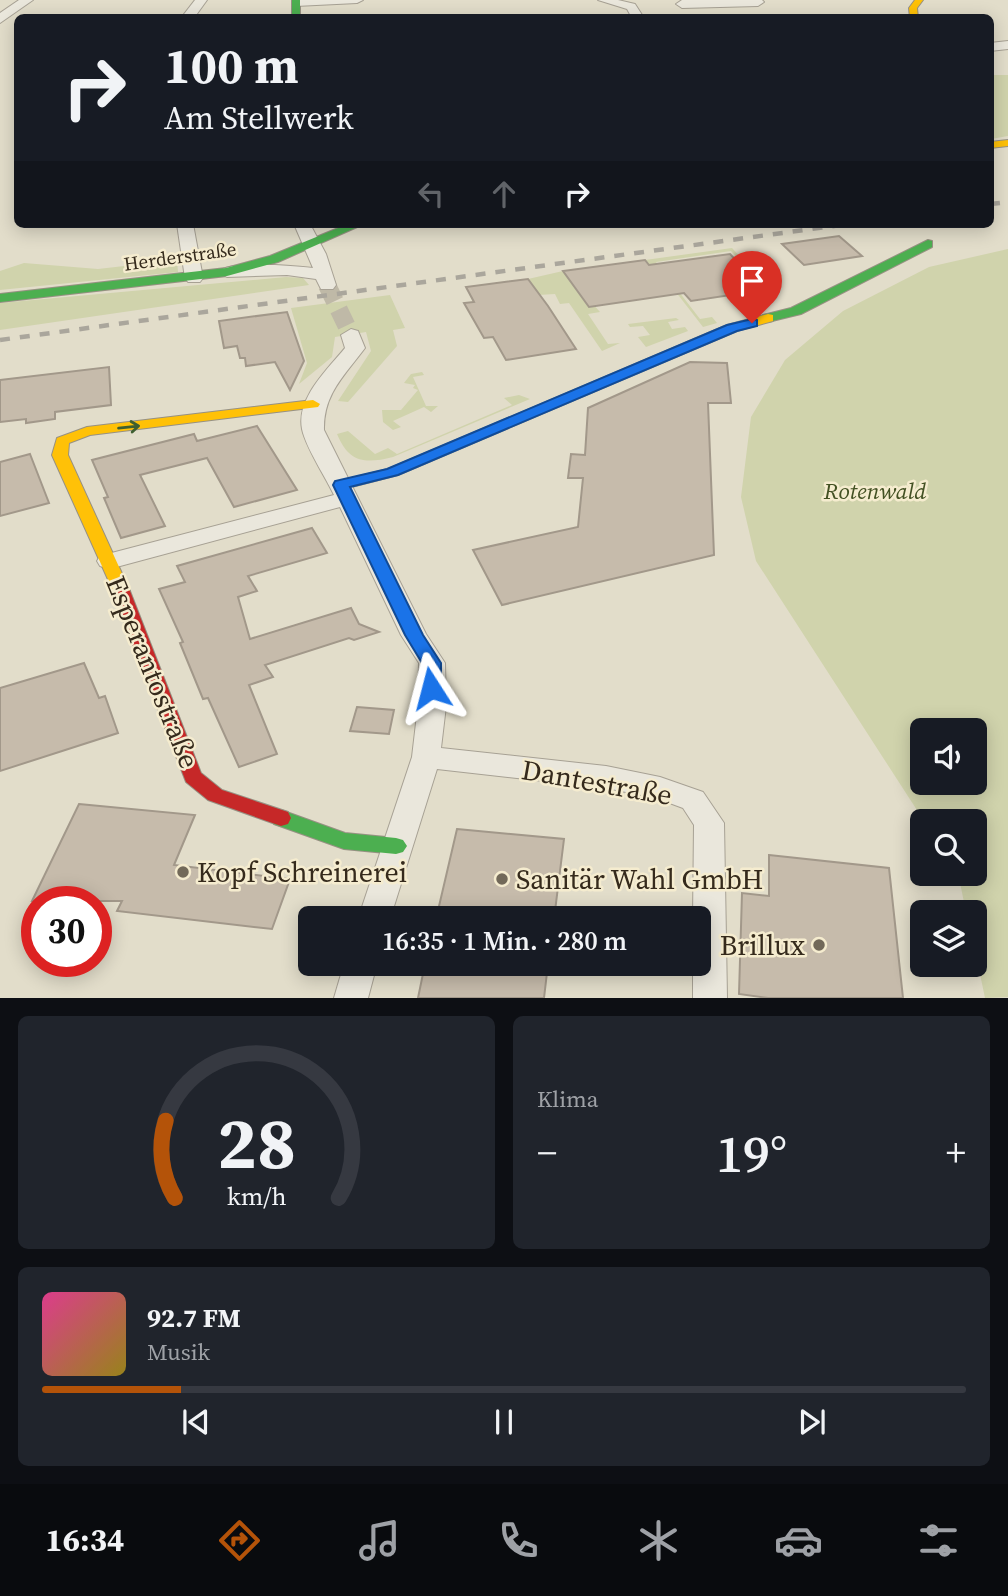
<!DOCTYPE html>
<html lang="de">
<meta charset="utf-8">
<style>
body{margin:0;font-family:"Source Serif 4",serif;background:#20242c;color:#f1f3f6;height:100vh;display:flex;flex-direction:column;font-size:26px;white-space:nowrap}
*{box-sizing:border-box;margin:0}
p{font-size:23px;color:#9ea1a6}
.icon{flex:none;width:38px;height:38px;fill:none;stroke:currentColor;stroke-width:2;stroke-linecap:round;stroke-linejoin:round}
.map{position:relative;height:998px;overflow:hidden}
.side{display:flex;flex-direction:column;gap:18px;padding:18px;background:#0d0f14;flex:1}
.side>*{flex:none}
.banner{position:absolute;left:14px;top:14px;width:980px;height:214px;border-radius:10px;box-shadow:0 4px 18px #0003;background:#171b24;color:#f1f3f6;overflow:hidden}
.fabs{position:absolute;left:910px;top:718px;display:grid;gap:14px}
.fabs a{display:grid;place-items:center;width:77px;height:77px;border-radius:10px;background:#171b24;box-shadow:0 4px 18px #0003;font-size:35px}
.speed{position:absolute;left:21px;top:886px;display:flex;gap:14px;font-size:35px;font-weight:700;text-align:center}
.speed>*{display:grid;place-content:center;width:91px;height:91px;border-radius:50%;background:#171b24;box-shadow:0 4px 18px #0003;line-height:1}
.speed .limit{border:10px solid #d22;background:#fff;color:#111}
.pin{position:absolute;display:grid;place-items:center;width:60px;height:60px;color:#fff;margin:-72px -30px;border-radius:50% 50% 50% 0;rotate:-45deg;box-shadow:0 0 7px #0007}
.pin .icon{rotate:45deg}
.me{position:absolute;width:77px;margin:-38px;rotate:351deg;stroke-linejoin:round;filter:drop-shadow(0 0 5px #0008)}
.turn{display:flex;align-items:center;gap:24px;height:147px;padding:0 35px;font-size:32px}
.turn .icon{width:91px;height:91px;stroke-width:2.5}
.turn b{display:block;font-size:49px;line-height:60px}
.lanes{display:flex;align-items:center;height:66px;padding:0 35px;background:#0003;justify-content:center;gap:35px;direction:ltr}
.lanes .off{opacity:.35}
.big{font-size:52px;font-weight:600;line-height:1.1}
.side .card{flex:1;display:flex;flex-direction:column;justify-content:center;gap:10px;min-width:0;padding:0 24px;border-radius:10px;background:#20242c}
.side .dial{align-items:center;gap:0}
.dial svg{height:182px;overflow:visible;fill:none;stroke:#363941;stroke-width:7;stroke-linecap:round;text-anchor:middle}
.dial text{fill:#f1f3f6;stroke:none}
.song{display:flex;align-items:center;gap:21px}
.cover{width:84px;height:84px;border-radius:10px;background:linear-gradient(135deg,hsl(330 70% 55%),hsl(50 70% 35%))}
.played{height:7px;border-radius:4px;background:linear-gradient(90deg,#b45309 15%,#363941 15%)}
.keys{display:flex;justify-content:space-around;direction:ltr}
.heat{display:flex;justify-content:space-between;align-items:center;font-size:38px;direction:ltr}
.side .tiles{flex:1;display:grid;gap:18px;grid-template-columns:1fr 1fr}
.card:last-child{grid-column:span 2}
.trip{position:absolute;left:298px;top:906px;width:413px;height:70px;border-radius:10px;background:#171b24;box-shadow:0 4px 18px #0003;font-weight:600;line-height:70px;text-align:center}
.dock{display:flex;height:112px;justify-content:space-around;align-items:center;background:#090b0e;color:#9ea1a6}
.dock .icon{width:49px;height:49px}
.dock .current{color:#b45309}
.dock b{font-size:32px;color:#f1f3f6}
.map>svg:first-child{display:block}
.green{fill:#d0d3ac;fill-rule:evenodd}
.building{fill:#c6bbab;stroke:#a2988a;stroke-width:2}
.lines{fill:none;stroke-linecap:round;stroke-linejoin:round}
.street-tunnel{stroke:#bfb9a7;stroke-width:18;stroke-dasharray:18 9;stroke-linecap:butt}
.street-casing{stroke:#a7a194;stroke-width:2}
.fast-casing{stroke:#979183;stroke-width:2}
.slow-casing{stroke:#979183;stroke-width:2}
.jam-casing{stroke:#979183;stroke-width:2}
.street{fill:#eae7dc;fill-rule:evenodd}
.fast{fill:#4caf50;fill-rule:evenodd}
.slow{fill:#ffc107;fill-rule:evenodd}
.jam{fill:#c62828;fill-rule:evenodd}
.rail{stroke:#aaa69c;stroke-width:4.5;stroke-dasharray:10 10;stroke-linecap:butt}
.oneway{stroke:#3e5f31}
.route{fill:#1a73e8;stroke:#114b97;stroke-width:2}
.poi-dot{fill:#726959;stroke:#f5eccf;stroke-width:2.5}
.labels{text-anchor:middle;dominant-baseline:central;stroke-width:5;stroke-linejoin:round;paint-order:stroke}
.far-street-label{font-size:19px;fill:#352a1c;stroke:#f5eccf}
.park-label{font-size:23px;font-style:italic;fill:#435123;stroke:#f5eccf}
.near-street-label{font-size:28px;fill:#352a1c;stroke:#f5eccf}
.near-poi-label{font-size:28px;fill:#352a1c;stroke:#f5eccf;text-anchor:start}
</style>
<div class="map">
<svg width="1008" height="998" viewBox="0 0 1008 998">
<rect width="100%" height="100%" fill="#e2ddca"/>
<g class="green">
<polygon points="990,75 1008,75 1008,136 991,139"/>
<polygon points="732,248 768,287 764,287 731,251 656,262 700,319 712,317 717,323 703,327 679,296 645,260"/>
<path d="M1008,249V997L985,998L975,950V912H966L958,873H975V821H924L756,561L741,497L751,417L785,360L843,311L929,267ZM922,730H975V782H922Z"/>
<polygon points="177,260 178,272 0,290 0,271 24,263 98,269"/>
<polygon points="563,271 600,312 588,314 608,344 620,343 602,351 569,303 560,304 555,294 538,295 528,279"/>
<polygon points="286,277 303,278 309,285 0,330 0,303"/>
<polygon points="390,295 405,328 393,330 397,346 348,402 338,401 371,351 366,332 335,337 332,357 299,384 307,363 291,308"/>
<polygon points="676,318 679,320 668,322 672,329 685,327 688,331 646,347 638,337 650,335 643,326 630,327 628,324"/>
<polygon points="422,372 424,375 413,377 426,406 438,406 431,412 424,407 393,421 401,427 393,430 383,422 382,410 401,410 418,390 413,388 415,385 404,383 411,374"/>
<path d="M519,395L530,399L393,457C365,464 349,463 337,434L348,431L375,454L388,448L397,454L512,405L504,398Z"/>
</g>
<g class="building">
<polygon points="839,236 862,256 804,265 782,244"/>
<polygon points="730,254 764,290 691,301 684,293 589,307 563,271 645,260 649,265"/>
<polygon points="528,279 548,306 576,349 506,360 493,337 484,338 464,303 474,302 466,287"/>
<polygon points="287,312 304,361 290,390 275,362 246,366 245,358 240,358 237,346 224,348 219,321"/>
<polygon points="690,362 727,363 731,403 708,403 714,555 502,605 473,550 578,527 583,478 568,478 571,454 585,455 588,408"/>
<polygon points="109,367 111,405 55,412 55,419 26,423 26,419 0,422 0,380"/>
<polygon points="257,426 297,490 234,507 207,458 140,475 165,526 121,538 104,498 108,497 92,460 194,434 197,441"/>
<polygon points="30,454 49,503 0,516 0,462"/>
<polygon points="312,528 327,553 248,576 257,591 238,597 250,639 351,608 359,624 379,632 354,640 349,638 265,665 273,677 249,685 277,754 239,767 208,698 203,699 180,643 183,642 159,589 185,582 177,566"/>
<polygon points="84,663 99,698 105,696 118,733 0,771 0,688"/>
<polygon points="357,707 394,710 389,734 350,731"/>
<polygon points="79,804 195,815 174,865 290,879 272,929 117,911 122,901 32,901"/>
<polygon points="457,829 564,839 554,919 436,919"/>
<polygon points="769,855 889,868 903,998 768,998 739,994 742,893 769,896"/>
<polygon points="425,964 548,964 544,998 418,998"/>
</g>
<g class="lines">
<polyline class="street-tunnel" points="327,285 351,335"/>
<defs>
<g id="street">
<polygon points="19,0 33,0 0,23 0,13"/>
<polygon points="195,0 207,0 194,18 181,18"/>
<polygon points="292,0 363,0 357,3 296,6 292,4"/>
<polygon points="598,0 618,0 635,4 644,18 632,18 627,9"/>
<polygon points="701,0 762,0 764,2 758,6 682,8 676,4 682,0"/>
<polygon points="1008,41 1008,49 990,51 990,43"/>
<polygon points="177,224 193,224 203,278 200,282 188,282 185,278"/>
<path d="M294,224H310L326,254L336,285L333,289H321L316,279L287,275L227,277L218,272C229,260 295,266 313,268Z"/>
<path d="M351,329L358,331L365,348C345,375 323,394 324,430L426,634L445,663L446,706L441,748L606,766L660,777L703,792L724,823L727,998H693V964H698V919H693L694,825L683,808L656,798L606,788L437,769L390,919H358L412,757L418,706L419,663L401,635L340,507L109,569L100,566L97,561L100,556L334,495C325,476 306,448 302,429C296,398 328,369 345,348L341,335Z"/>
<polygon points="344,964 377,964 368,998 334,998"/>
</g>
<g id="fast">
<rect x="292" y="0" width="8" height="18"/>
<polygon points="348,224 364,224 278,262 227,276 0,302 0,294 226,268 270,256"/>
<polygon points="928,240 932,241 932,247 801,314 768,322 762,318 763,315 791,308"/>
<polygon points="281,810 345,833 396,838 403,840 407,846 403,852 396,854 344,849 274,824 271,818 274,812"/>
</g>
<g id="slow">
<polygon points="915,0 923,0 917,8 918,18 910,18 909,8"/>
<polygon points="1008,140 1008,146 990,148 990,142"/>
<polygon points="768,314 773,315 773,321 737,331 398,475 340,490 332,485 335,482 388,469 727,325"/>
<polygon points="313,400 320,404 318,407 90,435 69,443 68,455 130,591 127,595 115,595 52,455 57,438 87,427"/>
</g>
<polygon id="jam" points="121,585 130,591 201,773 222,790 288,812 291,818 288,824 281,826 208,800 186,782 112,591"/>
</defs>
<use href="#street" class="street-casing"/>
<use href="#fast" class="fast-casing"/>
<use href="#slow" class="slow-casing"/>
<use href="#jam" class="jam-casing"/>
<use href="#street" class="street"/>
<use href="#fast" class="fast"/>
<use href="#slow" class="slow"/>
<use href="#jam" class="jam"/>
<g class="rail">
<polyline points="990,204 1008,202"/>
<polyline points="0,340 848,224"/>
</g>
</g>
<defs><path id="oneway-shaft" d="M-6 0H5M1.5-3L5.5 0L1.5 3" fill="none" stroke-width="1.6" stroke-linecap="round" stroke-linejoin="round" transform="scale(1.75)"/></defs>
<use class="oneway" href="#oneway-shaft" transform="translate(129 427) rotate(-6)"/>
<polygon class="route" points="752,319 757,320 757,326 737,331 398,475 350,487 423,635 441,663 441,688 438,693 425,693 422,688 422,663 405,635 333,485 335,481 387,469 727,325"/>
<g class="poi-dot">
<circle cx="183" cy="872" r="7"/>
<circle cx="502" cy="879" r="7"/>
<circle cx="819" cy="945" r="7"/>
</g>
<g class="labels">
<g class="far-street-label">
<text transform="translate(180 256) rotate(-8)">Herderstraße</text>
</g>
<g class="park-label">
<text x="875" y="491">Rotenwald</text>
</g>
<g class="near-street-label">
<text transform="translate(153 672) rotate(68)">Esperantostraße</text>
<text transform="translate(597 782) rotate(10)">Dantestraße</text>
</g>
<g class="near-poi-label">
<text x="197" y="872">Kopf Schreinerei</text>
<text x="516" y="879">Sanitär Wahl GmbH</text>
<text x="805" y="945" text-anchor="end">Brillux</text>
</g>
</g>
</svg>
<div class="fabs">
<a><svg class="icon" aria-label="sound" viewBox="0 0 24 24"><path d="M4 9h4l5-4v14l-5-4H4zM17 9q2 3 0 6"/></svg></a>
<a><svg class="icon" aria-label="search" viewBox="0 0 24 24"><circle cx="10" cy="10" r="6"/><path d="M15 15l6 6"/></svg></a>
<a><svg class="icon" aria-label="layers" viewBox="0 0 24 24"><path d="M12 4l9 5-9 5-9-5zM3 14l9 5 9-5"/></svg></a>
</div>
<div class="speed"><div class="limit">30</div></div>
<div class="pin" style="left:752px;top:323px;background:#d93025"><svg class="icon" aria-label="arrive" viewBox="0 0 24 24"><path d="M6 21V4h12l-3 4 3 4H6"/></svg></div>
<svg class="me" style="left:431px;top:688px" viewBox="-20 -20 40 40"><path d="M0-17L14 15 0 8-14 15z" fill="#1a73e8" stroke="#fff" stroke-width="4"/></svg>
<div class="trip">16:35 · 1 Min. · 280 m</div>
<div class="banner">
<div class="turn"><svg class="icon" aria-label="right" viewBox="0 0 24 24"><path d="M7 20v-9h11M14 6l5 5-5 5"/></svg><div><b>100 m</b>Am Stellwerk</div></div>
<div class="lanes"><svg class="icon off" aria-label="left" viewBox="0 0 24 24"><path d="M17 20v-9H6M10 6l-5 5 5 5"/></svg><svg class="icon off" aria-label="ahead" viewBox="0 0 24 24"><path d="M12 20V5M6 11l6-6 6 6"/></svg><svg class="icon" aria-label="right" viewBox="0 0 24 24"><path d="M7 20v-9h11M14 6l5 5-5 5"/></svg></div>
</div>
</div>
<section class="side">
<div class="tiles">
<div class="card dial"><svg viewBox="0 0 100 80">
<path d="M14 69A42 42 0 1 1 86 69"/>
<path d="M14 69A42 42 0 0 1 10 35" stroke="#b45309"/>
<text x="50" y="56" font-size="32" font-weight="700">28</text>
<text x="50" y="72" font-size="11">km/h</text>
</svg></div>
<div class="card"><p>Klima</p>
<div class="heat"><a>−</a><b class="big">19°</b><a>+</a></div>
</div>
<div class="card">
<div class="song"><i class="cover"></i><div><b>92.7 FM</b><p>Musik</p></div></div>
<div class="played"></div>
<div class="keys"><svg class="icon" aria-label="previous" viewBox="0 0 24 24"><path d="M18 5L8 12l10 7zM5 5v14"/></svg><svg class="icon" aria-label="pause" viewBox="0 0 24 24"><path d="M8 5v14M16 5v14"/></svg><svg class="icon" aria-label="next" viewBox="0 0 24 24"><path d="M6 5l10 7-10 7zM19 5v14"/></svg></div>
</div>
</div>
</section>
<nav class="dock">
<b>16:34</b>
<svg class="icon current" aria-label="directions" viewBox="0 0 24 24"><path d="M12 3l9 9-9 9-9-9zM9 14v-3h6M13 9l2 2-2 2"/></svg>
<svg class="icon" aria-label="music" viewBox="0 0 24 24"><path d="M9 18V5l10-2v13"/><circle cx="6" cy="18" r="3"/><circle cx="16" cy="16" r="3"/></svg>
<svg class="icon" aria-label="phone" viewBox="0 0 24 24"><path d="M5 4h4l2 5-3 2q2 4 5 5l2-3 5 2v4C11 20 4 13 5 4z"/></svg>
<svg class="icon" aria-label="climate" viewBox="0 0 24 24"><path d="M12 3v18M4 7l16 10M4 17L20 7"/></svg>
<svg class="icon" aria-label="car" viewBox="0 0 24 24"><path d="M5 17H2v-5l4-1 3-4h7l3 4 3 1v5h-3M9 17h6M6 11h13"/><circle cx="7" cy="17" r="2"/><circle cx="17" cy="17" r="2"/></svg>
<svg class="icon" aria-label="filters" viewBox="0 0 24 24"><path d="M4 7h16M4 17h16"/><circle cx="9" cy="7" r="2"/><circle cx="15" cy="17" r="2"/></svg>
</nav>
